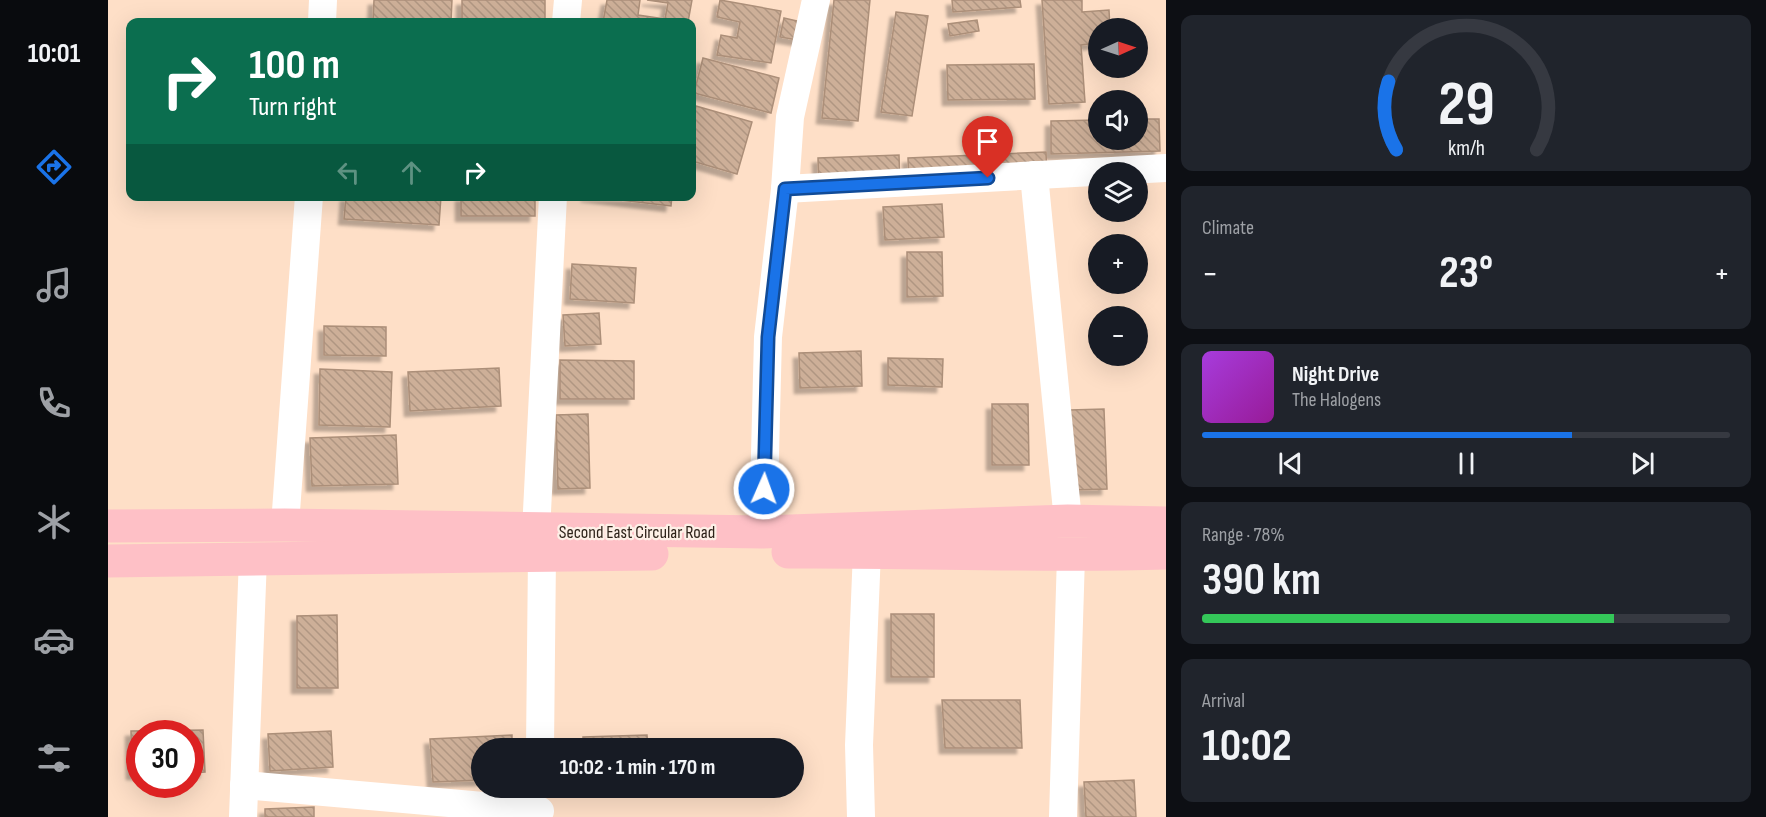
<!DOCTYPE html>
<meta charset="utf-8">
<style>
body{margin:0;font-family:"Sofia Sans Condensed",sans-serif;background:#20242c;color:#f1f3f6;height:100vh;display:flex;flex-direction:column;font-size:22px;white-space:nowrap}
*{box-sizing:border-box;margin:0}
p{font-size:20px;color:#9ea1a6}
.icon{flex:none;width:33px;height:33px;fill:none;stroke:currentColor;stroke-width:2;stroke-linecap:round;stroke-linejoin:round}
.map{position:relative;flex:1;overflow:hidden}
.sheet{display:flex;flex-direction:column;gap:15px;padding:15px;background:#0d0f14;width:600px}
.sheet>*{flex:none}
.guide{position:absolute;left:18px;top:18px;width:570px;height:183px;border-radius:12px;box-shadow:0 6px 24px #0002;background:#0b6e4f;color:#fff;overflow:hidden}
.needle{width:39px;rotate:87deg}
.fabs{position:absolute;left:980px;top:18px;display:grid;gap:12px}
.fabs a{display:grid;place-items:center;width:60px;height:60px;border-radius:50%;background:#171b24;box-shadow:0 6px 24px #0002;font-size:30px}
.speed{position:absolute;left:18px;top:720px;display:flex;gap:12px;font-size:30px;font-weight:700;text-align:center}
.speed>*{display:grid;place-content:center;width:78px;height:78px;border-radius:50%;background:#171b24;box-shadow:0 6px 24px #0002;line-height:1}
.speed .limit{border:9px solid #d22;background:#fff;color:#111}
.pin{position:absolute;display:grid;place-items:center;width:51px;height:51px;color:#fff;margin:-62px -26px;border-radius:50% 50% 50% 0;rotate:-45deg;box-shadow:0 0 6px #0007}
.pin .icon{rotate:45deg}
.me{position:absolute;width:66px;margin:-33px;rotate:2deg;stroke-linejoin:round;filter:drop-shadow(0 0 4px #0008)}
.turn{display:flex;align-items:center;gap:21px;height:126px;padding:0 24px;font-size:27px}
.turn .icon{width:78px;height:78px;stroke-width:2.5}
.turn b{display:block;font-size:42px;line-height:51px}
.lanes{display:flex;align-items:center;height:57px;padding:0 24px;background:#0003;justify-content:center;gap:30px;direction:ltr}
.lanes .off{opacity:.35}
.big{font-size:45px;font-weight:700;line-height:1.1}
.sheet .card{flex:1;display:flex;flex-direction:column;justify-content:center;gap:9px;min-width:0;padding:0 21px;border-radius:12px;background:#20242c}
.sheet .dial{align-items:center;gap:0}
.dial svg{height:156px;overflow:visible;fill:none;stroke:#363941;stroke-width:7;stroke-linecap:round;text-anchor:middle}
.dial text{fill:#f1f3f6;stroke:none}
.song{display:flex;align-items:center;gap:18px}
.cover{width:72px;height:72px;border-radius:9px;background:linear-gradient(135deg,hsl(280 70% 55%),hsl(300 70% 35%))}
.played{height:6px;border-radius:3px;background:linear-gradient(90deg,#1a73e8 70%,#363941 70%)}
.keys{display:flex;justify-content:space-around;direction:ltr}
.heat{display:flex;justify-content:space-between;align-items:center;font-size:33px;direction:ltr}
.charge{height:9px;border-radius:4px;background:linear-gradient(90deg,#34c759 78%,#363941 0)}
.trip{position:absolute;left:363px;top:738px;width:333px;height:60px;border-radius:30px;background:#171b24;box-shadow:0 6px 24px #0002;font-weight:700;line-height:60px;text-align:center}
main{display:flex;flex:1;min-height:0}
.menu{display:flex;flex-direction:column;width:108px;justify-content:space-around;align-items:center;background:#090b0e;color:#9ea1a6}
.menu .icon{width:42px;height:42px}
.menu .on{color:#1a73e8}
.menu b{font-size:27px;color:#f1f3f6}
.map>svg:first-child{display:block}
.building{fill:url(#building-back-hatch);stroke:#ac8f79;stroke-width:1.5;filter:url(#shadow)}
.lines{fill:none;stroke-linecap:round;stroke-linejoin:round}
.minor{stroke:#fff;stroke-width:28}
.major{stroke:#fec0c6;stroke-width:33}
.route-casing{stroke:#114b97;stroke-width:15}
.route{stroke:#1a73e8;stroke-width:10}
.labels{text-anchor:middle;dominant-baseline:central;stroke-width:4.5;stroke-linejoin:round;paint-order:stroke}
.street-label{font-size:18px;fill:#2f231a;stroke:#fdf0e7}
</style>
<main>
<nav class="menu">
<b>10:01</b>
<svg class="icon on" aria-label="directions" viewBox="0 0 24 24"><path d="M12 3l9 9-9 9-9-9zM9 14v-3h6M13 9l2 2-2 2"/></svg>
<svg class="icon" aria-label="music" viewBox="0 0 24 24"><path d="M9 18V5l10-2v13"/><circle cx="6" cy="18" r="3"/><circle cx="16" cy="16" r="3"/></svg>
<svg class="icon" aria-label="phone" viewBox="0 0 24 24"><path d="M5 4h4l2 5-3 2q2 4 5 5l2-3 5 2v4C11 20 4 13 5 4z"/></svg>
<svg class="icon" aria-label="climate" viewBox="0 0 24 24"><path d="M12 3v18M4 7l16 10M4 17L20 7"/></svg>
<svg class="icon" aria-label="car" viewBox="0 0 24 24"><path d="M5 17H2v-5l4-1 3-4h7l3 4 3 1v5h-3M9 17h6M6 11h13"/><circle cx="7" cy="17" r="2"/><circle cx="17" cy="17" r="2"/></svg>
<svg class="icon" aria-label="filters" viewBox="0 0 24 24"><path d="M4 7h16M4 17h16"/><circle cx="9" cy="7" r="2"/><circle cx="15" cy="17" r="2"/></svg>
</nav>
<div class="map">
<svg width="1058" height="817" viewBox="0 0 1058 817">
<defs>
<pattern id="building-back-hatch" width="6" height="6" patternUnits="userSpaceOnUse" patternTransform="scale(1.5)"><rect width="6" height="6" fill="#cdaf98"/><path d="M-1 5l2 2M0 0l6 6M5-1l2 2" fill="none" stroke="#b09682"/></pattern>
<filter id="shadow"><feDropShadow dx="-5.5" dy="5.5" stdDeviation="1.5" flood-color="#0004"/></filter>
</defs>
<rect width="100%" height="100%" fill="#fedfc7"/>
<g class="building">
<polygon points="266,0 344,0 343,22 265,22"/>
<rect x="354" y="0" width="83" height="22"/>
<polygon points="499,0 532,0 530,15 557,19 560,3 539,0 584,0 580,22 495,22"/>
<polygon points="612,0 673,11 663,63 609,55 613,35 629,38 632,22 609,17"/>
<polygon points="726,0 762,0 750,121 714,118"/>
<polygon points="844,0 912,0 913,7 845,12"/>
<polygon points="934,0 974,0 974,12 1001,10 1002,28 990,28 990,43 973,45 977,102 941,104"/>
<polygon points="788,12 820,16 804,116 773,112"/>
<polygon points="676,18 698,23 695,41 672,37"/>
<polygon points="869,20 871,31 842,36 840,24"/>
<polygon points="595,58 671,78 663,113 586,93"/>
<polygon points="926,64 927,99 840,100 839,65"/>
<polygon points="588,106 644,122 629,174 584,161 584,122"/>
<polygon points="1029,119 1051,119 1052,151 943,154 943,121 990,120 990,140 1029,140"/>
<polygon points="938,152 939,176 801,182 800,158"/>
<polygon points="791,155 792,188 711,191 710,158"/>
<polygon points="238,196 333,196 331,225 236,219"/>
<rect x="353" y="196" width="74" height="20"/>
<polygon points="478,196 564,196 563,206"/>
<polygon points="834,204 836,237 777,240 775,207"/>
<polygon points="799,252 834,252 835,296 799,297"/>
<polygon points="464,264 528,268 526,303 462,299"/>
<polygon points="491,313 493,344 457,346 455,315"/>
<polygon points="216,326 278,327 278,356 216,355"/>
<polygon points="753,351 754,386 692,388 691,353"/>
<polygon points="780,358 835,359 834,387 780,385"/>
<polygon points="452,360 526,361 526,399 452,399"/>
<polygon points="391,368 393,406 302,411 300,372"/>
<polygon points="212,369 284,372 282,427 211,425"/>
<polygon points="884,404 920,404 921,465 884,465"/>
<polygon points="996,409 999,489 964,490 962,410"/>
<polygon points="480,414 482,488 450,489 448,415"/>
<polygon points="288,435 290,484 204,486 202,438"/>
<rect x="783" y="614" width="43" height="63"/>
<polygon points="229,615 230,688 189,688 189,616"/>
<polygon points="834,700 912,700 914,748 837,748"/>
<polygon points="95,730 97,772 82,773 82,734 32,734 32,774 24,774 23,731"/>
<polygon points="223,731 225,767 162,771 160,734"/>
<polygon points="404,735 404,748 374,748 374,780 325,782 322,739"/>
<polygon points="539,735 540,748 475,748 475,737"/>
<polygon points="1026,780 1028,817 978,817 976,782"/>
<polygon points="206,807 206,817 157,817 157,809"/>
</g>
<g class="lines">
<g class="minor">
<polyline points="214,22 215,0"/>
<polyline points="458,22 460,0"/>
<polyline points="926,175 960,521"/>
<polyline points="677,189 1058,168"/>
<polyline points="177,525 201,196"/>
<polyline points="428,531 445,196"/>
<polyline points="655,532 660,337 677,189 682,117 708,0"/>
<polyline points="432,748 434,555"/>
<polyline points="136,785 432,811"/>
<polyline points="135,817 145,558"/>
<polyline points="753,817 751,745 759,551"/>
<polyline points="955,817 963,556"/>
</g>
<g class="major">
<polyline points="0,526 177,525 655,532 960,521 1058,523"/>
<path d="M680,552C806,551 932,557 1058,553"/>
<polyline points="0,561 544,554"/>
</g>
</g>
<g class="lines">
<defs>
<polyline id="route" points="656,489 660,337 677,189 880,178"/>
</defs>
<use href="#route" class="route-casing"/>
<use href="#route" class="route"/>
</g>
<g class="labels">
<g class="street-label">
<text x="529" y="532">Second East Circular Road</text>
</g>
</g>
</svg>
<div class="fabs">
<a><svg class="needle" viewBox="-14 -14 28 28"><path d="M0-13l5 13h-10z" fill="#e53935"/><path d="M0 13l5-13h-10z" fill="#9ea1a6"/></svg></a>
<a><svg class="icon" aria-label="sound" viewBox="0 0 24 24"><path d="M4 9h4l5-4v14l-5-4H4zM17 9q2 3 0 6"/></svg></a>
<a><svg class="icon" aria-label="layers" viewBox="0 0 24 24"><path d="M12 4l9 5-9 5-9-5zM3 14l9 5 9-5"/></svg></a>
<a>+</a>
<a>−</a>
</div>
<div class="speed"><div class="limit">30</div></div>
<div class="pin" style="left:880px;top:178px;background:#d93025"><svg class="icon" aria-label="arrive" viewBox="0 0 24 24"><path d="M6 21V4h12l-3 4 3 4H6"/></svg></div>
<svg class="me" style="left:656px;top:489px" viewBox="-20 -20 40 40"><circle r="17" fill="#1a73e8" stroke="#fff" stroke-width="3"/><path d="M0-11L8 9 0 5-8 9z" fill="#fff"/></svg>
<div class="trip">10:02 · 1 min · 170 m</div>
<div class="guide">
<div class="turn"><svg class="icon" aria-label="right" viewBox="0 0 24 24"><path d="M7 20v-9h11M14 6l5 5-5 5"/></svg><div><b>100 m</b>Turn right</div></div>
<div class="lanes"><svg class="icon off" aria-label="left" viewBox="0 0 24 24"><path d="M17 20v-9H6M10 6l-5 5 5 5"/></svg><svg class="icon off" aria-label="ahead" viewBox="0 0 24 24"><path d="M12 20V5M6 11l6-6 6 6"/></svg><svg class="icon" aria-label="right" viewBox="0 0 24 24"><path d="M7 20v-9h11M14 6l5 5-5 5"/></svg></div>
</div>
</div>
<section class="sheet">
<div class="card dial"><svg viewBox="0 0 100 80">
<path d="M14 69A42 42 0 1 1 86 69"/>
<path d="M14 69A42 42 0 0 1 10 34" stroke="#1a73e8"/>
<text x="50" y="56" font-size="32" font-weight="700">29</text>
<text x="50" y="72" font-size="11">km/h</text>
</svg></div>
<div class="card"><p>Climate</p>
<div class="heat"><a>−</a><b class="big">23°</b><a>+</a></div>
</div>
<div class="card">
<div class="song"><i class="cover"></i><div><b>Night Drive</b><p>The Halogens</p></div></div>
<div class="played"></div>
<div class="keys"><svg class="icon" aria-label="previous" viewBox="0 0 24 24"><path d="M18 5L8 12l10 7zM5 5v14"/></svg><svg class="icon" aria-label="pause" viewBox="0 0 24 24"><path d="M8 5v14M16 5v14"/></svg><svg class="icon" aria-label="next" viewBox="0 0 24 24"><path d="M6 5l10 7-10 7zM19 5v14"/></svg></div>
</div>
<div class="card"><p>Range · 78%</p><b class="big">390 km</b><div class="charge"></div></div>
<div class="card"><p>Arrival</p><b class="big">10:02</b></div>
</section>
</main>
